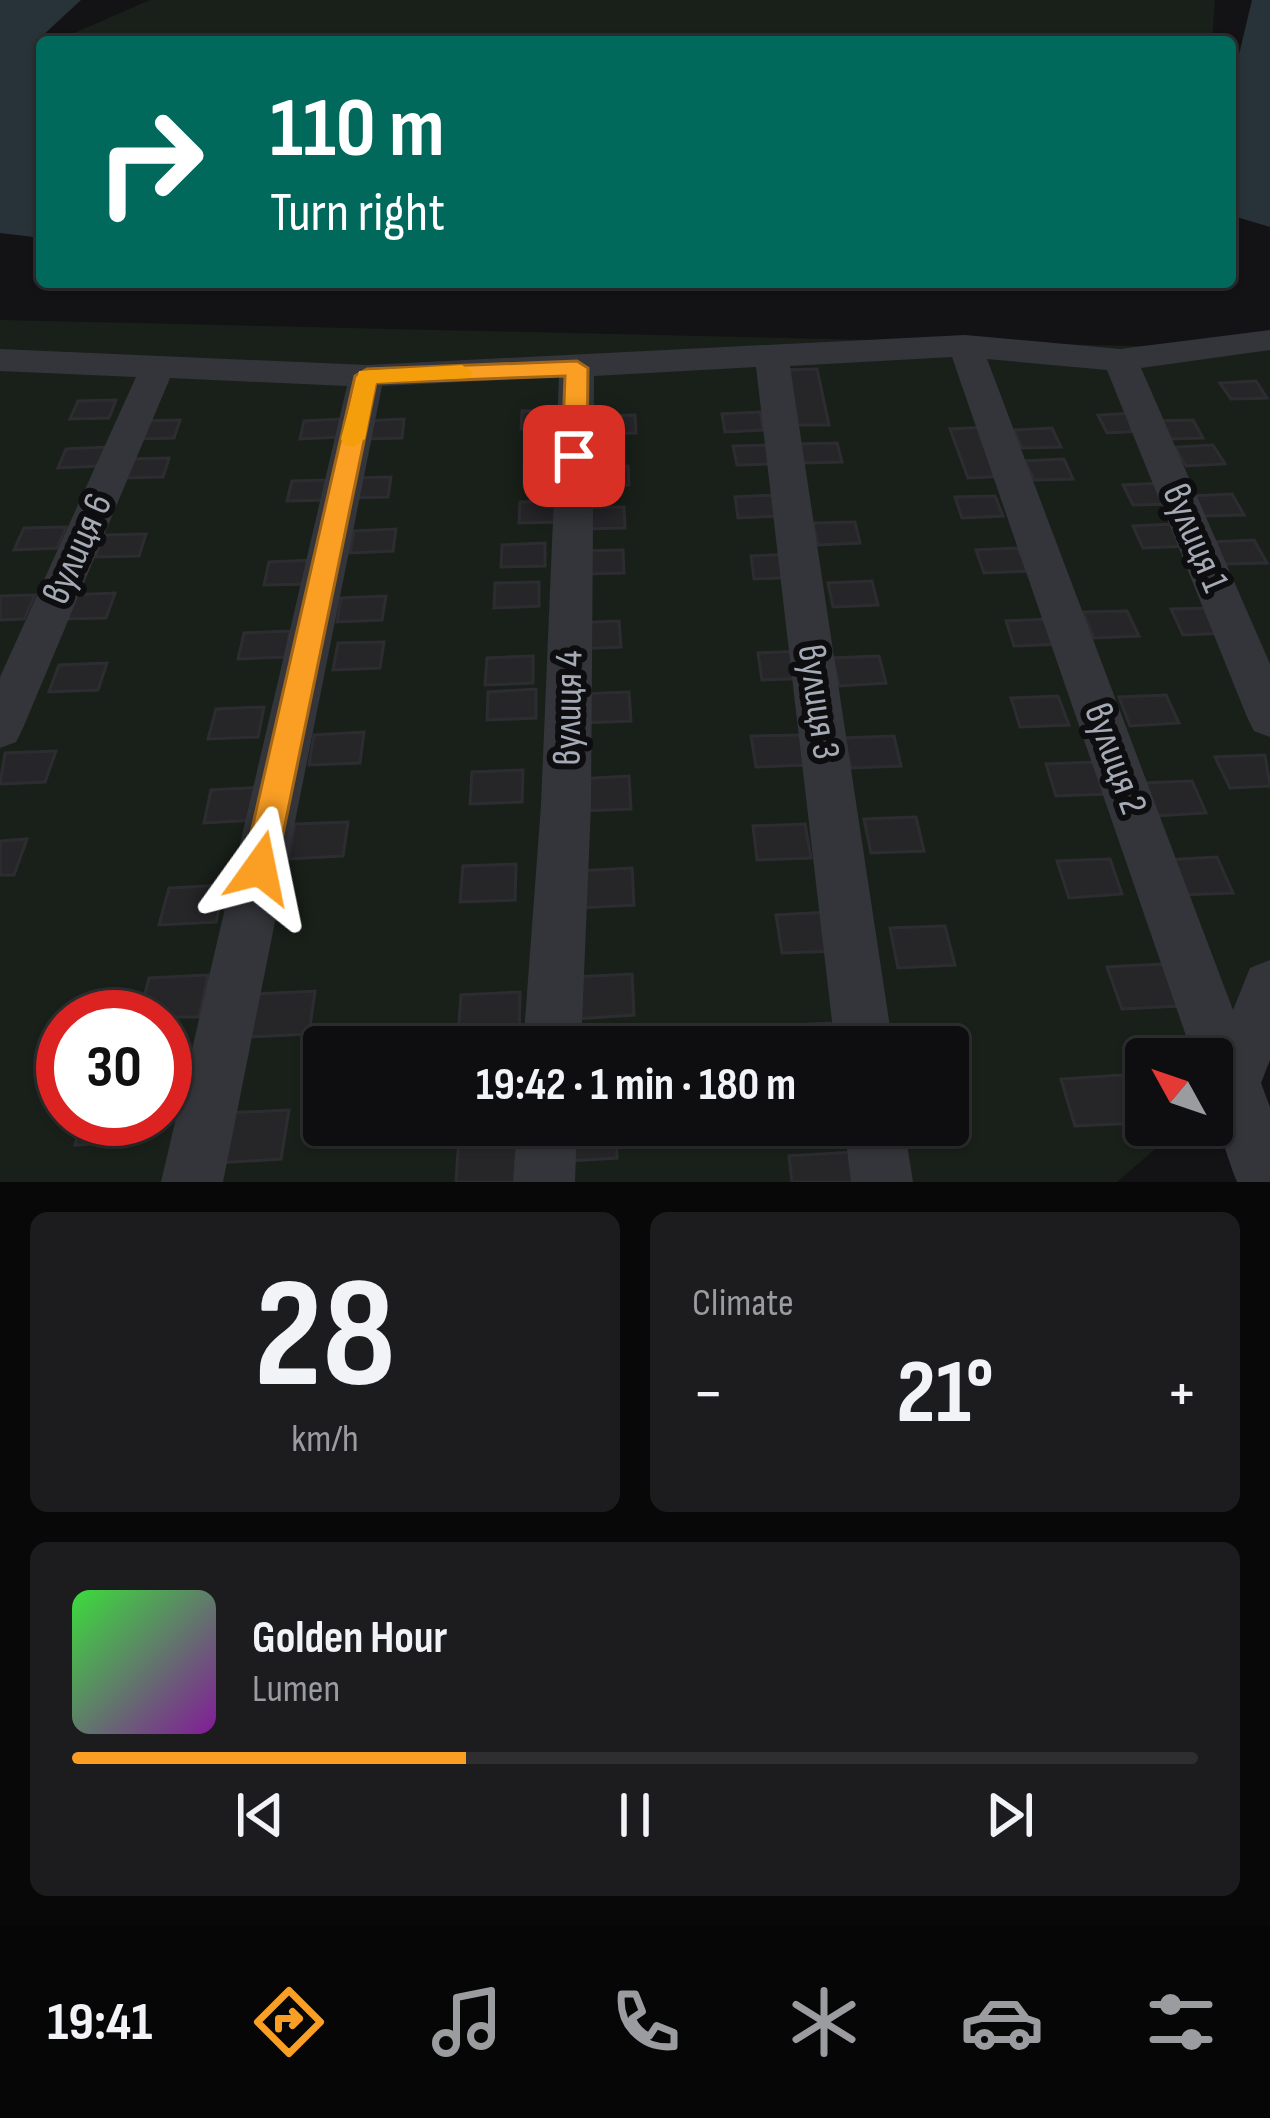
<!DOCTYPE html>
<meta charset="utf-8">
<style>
body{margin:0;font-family:"Sofia Sans Condensed",sans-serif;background:#1c1c1e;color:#f1f3f6;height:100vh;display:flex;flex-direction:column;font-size:45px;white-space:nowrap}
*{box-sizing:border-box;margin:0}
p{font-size:39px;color:#9b9c9f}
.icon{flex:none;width:66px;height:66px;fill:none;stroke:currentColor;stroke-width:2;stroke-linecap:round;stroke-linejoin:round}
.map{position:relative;height:1182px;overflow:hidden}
.details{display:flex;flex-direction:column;gap:30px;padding:30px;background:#080809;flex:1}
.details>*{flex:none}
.banner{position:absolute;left:36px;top:36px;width:1200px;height:252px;border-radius:12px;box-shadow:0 3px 9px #0004,0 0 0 3px #2e2e30;background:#00695c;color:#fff;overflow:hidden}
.needle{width:78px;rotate:310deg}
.fabs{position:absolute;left:1125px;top:1038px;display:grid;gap:24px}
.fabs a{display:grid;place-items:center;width:108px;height:108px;border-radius:12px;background:#0e0e10;box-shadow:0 3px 9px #0004,0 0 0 3px #2e2e30;font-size:60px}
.speed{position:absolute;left:36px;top:990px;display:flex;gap:24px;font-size:60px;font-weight:700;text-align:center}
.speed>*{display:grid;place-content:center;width:156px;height:156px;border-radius:50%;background:#0e0e10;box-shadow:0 3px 9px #0004,0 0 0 3px #2e2e30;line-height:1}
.speed .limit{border:18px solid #d22;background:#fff;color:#111}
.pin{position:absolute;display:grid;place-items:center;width:102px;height:102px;color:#fff;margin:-51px;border-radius:24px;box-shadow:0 6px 18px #0006}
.me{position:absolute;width:132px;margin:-66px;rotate:12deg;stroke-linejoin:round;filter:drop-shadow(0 0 9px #0008)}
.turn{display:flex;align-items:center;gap:42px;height:252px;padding:0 36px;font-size:54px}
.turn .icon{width:156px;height:156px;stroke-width:2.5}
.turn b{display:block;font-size:84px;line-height:102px}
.big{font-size:90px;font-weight:700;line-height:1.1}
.details .card{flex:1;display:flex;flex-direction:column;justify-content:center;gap:18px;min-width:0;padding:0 42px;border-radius:18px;background:#1c1c1e}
.details .dial{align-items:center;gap:0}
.dial b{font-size:156px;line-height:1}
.song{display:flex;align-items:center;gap:36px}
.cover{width:144px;height:144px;border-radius:18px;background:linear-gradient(135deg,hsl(120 70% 55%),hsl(290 70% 35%))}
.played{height:12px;border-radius:6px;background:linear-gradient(90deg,#fb9f24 35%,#2e2e30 35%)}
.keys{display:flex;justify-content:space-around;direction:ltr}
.heat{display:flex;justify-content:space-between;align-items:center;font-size:66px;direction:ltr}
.details .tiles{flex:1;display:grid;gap:30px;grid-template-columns:1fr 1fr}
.card:last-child{grid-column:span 2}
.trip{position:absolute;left:303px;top:1026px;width:666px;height:120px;border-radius:12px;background:#0e0e10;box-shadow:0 3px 9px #0004,0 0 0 3px #2e2e30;font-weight:700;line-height:120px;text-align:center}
.tabs{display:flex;height:192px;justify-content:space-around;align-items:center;background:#060606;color:#9b9c9f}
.tabs .icon{width:84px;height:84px}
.tabs .on{color:#fb9f24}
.tabs b{font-size:54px;color:#f1f3f6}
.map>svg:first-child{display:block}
.green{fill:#192019;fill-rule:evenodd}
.water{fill:#283339}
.building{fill:#262629;stroke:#2d2d31;stroke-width:3}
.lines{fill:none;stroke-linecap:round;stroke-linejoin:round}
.minor{fill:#34353a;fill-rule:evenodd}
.route{fill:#fb9f24;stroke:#a36717;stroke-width:3}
.slow{fill:#f59e0b}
.labels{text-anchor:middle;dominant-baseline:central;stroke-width:12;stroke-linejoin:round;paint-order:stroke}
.street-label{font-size:39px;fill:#a4abb6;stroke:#0e0e10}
</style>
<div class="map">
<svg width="1270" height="1182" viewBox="0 0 1270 1182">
<rect width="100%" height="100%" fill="#131315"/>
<g class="green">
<polygon points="150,0 1215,0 1212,42 76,42 65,37"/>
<path d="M0,320L1270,349V1051L1212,1059H1146V1125H1183L1117,1182H0ZM63,1017H165V1119H63ZM324,1047H948V1125H324Z"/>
</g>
<g class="water">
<polygon points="0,0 81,0 41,37 42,238 0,233"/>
<polygon points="1252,0 1270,0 1270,227 1230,215 1230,92"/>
</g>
<g class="building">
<polygon points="817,369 829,425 790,425 781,370"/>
<polygon points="1256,381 1267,398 1231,399 1220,383"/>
<polygon points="116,400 109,418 70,419 78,401"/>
<polygon points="560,410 560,428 521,429 522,411"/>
<polygon points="760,412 763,430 725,432 722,414"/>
<polygon points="1135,413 1145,431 1107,433 1098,415"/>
<polygon points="635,415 636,433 597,434 597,416"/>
<polygon points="342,419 339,437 300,439 304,421"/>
<polygon points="404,419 402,438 363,439 366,421"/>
<polygon points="180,420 174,438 135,439 142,421"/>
<polygon points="1193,420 1203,438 1165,439 1155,421"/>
<polygon points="987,427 1008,476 968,478 950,429"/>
<polygon points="1052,428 1061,447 1022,448 1014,430"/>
<polygon points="837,443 842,462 803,463 799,444"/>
<polygon points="772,445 776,464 737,465 733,446"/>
<polygon points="1213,445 1225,464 1186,466 1175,447"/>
<polygon points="106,447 99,466 58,468 66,449"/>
<polygon points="169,458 163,477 122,478 129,459"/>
<polygon points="1064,459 1073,479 1034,480 1025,461"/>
<polygon points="564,465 564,485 524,486 524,466"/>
<polygon points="628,466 629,485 589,487 588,467"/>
<polygon points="391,477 388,497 347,498 351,478"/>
<polygon points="333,480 329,500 287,501 292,481"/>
<polygon points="1163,483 1173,504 1133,505 1123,485"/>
<polygon points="1232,494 1244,515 1203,516 1192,496"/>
<polygon points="775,495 779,516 738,518 735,497"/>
<polygon points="995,496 1003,516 962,518 955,497"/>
<polygon points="561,501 561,522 519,523 520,502"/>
<polygon points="624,507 625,528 583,529 583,508"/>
<polygon points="855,522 860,543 818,545 813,523"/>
<polygon points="1174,524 1185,546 1143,548 1133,526"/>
<polygon points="66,527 57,548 14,550 24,528"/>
<polygon points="396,529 393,551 350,553 354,531"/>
<polygon points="146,534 139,556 95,557 104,535"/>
<polygon points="1254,540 1267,563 1224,564 1212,542"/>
<polygon points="545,543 545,566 501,567 502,545"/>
<polygon points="1018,548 1027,571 984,573 976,550"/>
<polygon points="623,550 624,573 581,574 580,551"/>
<polygon points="793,554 798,577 754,579 751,556"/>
<polygon points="313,560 308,584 264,585 269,562"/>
<polygon points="872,581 878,605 833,607 828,583"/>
<polygon points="539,582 539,606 494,608 495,583"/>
<polygon points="115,593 106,618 60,619 70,595"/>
<polygon points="35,595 24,619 0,620 0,596"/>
<polygon points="386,596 382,620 337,622 341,598"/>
<polygon points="1215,608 1228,633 1183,635 1171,609"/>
<polygon points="1127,611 1139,636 1094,638 1083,612"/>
<polygon points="1051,619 1060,644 1014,646 1006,621"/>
<polygon points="619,621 621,647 574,649 574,623"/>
<polygon points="290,631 285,657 238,659 244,633"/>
<polygon points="384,642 380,668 333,670 338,643"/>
<polygon points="804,651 809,678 762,680 758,653"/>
<polygon points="533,656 533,683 485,685 487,658"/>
<polygon points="879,656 886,683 839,686 833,658"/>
<polygon points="107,663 98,690 49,692 59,665"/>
<polygon points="536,689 536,718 487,720 488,692"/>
<polygon points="629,692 631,721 582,723 581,694"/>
<polygon points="1166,695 1179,723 1130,726 1119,697"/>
<polygon points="1058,696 1069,725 1020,727 1011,698"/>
<polygon points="264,707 258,737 208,739 216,709"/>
<polygon points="364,732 360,763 309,765 314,735"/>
<polygon points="801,735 805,765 756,767 751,736"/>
<polygon points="894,736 901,766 851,768 844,738"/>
<polygon points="56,751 45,782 0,784 5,753"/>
<polygon points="1265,755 1270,786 1230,788 1215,757"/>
<polygon points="1095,762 1107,794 1056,796 1046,764"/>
<polygon points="523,770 522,802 470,804 472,772"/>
<polygon points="629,776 631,809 579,811 578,779"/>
<polygon points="1192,781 1206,813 1155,816 1142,783"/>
<polygon points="263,787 257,820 204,823 211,790"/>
<polygon points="916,817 924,851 871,853 864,819"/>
<polygon points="348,822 343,856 289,859 295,824"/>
<polygon points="805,824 811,858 757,860 753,826"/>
<polygon points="27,839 14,875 0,875 0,841"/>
<polygon points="1217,857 1233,893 1179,895 1165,860"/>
<polygon points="1110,859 1122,894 1069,898 1057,861"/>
<polygon points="516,864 515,900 460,902 463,866"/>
<polygon points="632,868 634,905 579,908 578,871"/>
<polygon points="224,885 216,922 159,925 169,888"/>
<polygon points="831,912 838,951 782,953 776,915"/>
<polygon points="945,926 955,965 898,968 890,928"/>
<polygon points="1164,964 1179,1006 1122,1009 1107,967"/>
<polygon points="632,974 634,1015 575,1019 574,977"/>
<polygon points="208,975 199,1017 139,1017 149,978"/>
<polygon points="315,991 309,1034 248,1037 256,994"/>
<polygon points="520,992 519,1035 458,1037 461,995"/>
<polygon points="830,1023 833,1047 773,1047 771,1026"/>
<polygon points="957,1032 967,1077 948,1079 948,1047 900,1047 898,1036"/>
<polygon points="1122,1075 1137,1123 1075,1126 1061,1079"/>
<polygon points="289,1110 281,1159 216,1163 225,1113"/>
<polygon points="82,1119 145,1119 140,1141 75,1145"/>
<polygon points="553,1125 616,1125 617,1158 553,1162"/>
<polygon points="522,1133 521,1182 456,1182 459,1137"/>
<polygon points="853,1152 858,1182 792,1182 789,1156"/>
</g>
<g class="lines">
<g class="minor">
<polygon points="1270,330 1270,350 1141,368 1270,664 1270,737 1254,731 1247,717 1107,370 987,359 1233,1010 1250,968 1270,960 1270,1060 1261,1083 1270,1107 1270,1182 1237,1182 1233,1172 1212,1110 1212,1059 1194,1059 952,357 790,366 893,1047 835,1047 756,367 594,376 591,805 581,1047 523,1047 541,805 559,377 382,386 223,1182 161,1182 347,386 170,378 23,728 16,742 0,748 0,677 136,377 0,371 0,349 367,365 965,335 1120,349"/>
<polygon points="517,1125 577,1125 575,1182 513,1182"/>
<polygon points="844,1125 904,1125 913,1182 851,1182"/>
</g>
</g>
<polygon class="route" points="577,361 588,368 587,456 574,464 562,456 565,376 376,383 276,868 271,880 260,884 248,880 243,868 355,376 367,369"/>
<polygon class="slow" points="462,365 473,372 470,378 376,383 365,439 353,447 344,445 341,439 359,371"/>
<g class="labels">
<g class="street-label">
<text transform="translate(1195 538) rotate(67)">вулиця 1</text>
<text transform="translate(78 549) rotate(-66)">вулиця 6</text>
<text transform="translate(818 702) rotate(82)">вулиця 3</text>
<text transform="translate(569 708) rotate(-89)">вулиця 4</text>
<text transform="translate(1115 759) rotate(70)">вулиця 2</text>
</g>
</g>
</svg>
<div class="fabs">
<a><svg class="needle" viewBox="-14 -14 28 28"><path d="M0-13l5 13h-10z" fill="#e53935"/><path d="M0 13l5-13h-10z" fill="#9b9c9f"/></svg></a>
</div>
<div class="speed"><div class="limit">30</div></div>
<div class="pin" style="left:574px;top:456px;background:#d93025"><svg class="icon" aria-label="arrive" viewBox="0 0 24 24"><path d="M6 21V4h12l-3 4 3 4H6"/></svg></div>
<svg class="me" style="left:260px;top:868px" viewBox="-20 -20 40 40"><path d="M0-17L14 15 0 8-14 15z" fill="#fb9f24" stroke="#fff" stroke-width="4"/></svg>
<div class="trip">19:42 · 1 min · 180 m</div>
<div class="banner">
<div class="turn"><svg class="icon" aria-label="right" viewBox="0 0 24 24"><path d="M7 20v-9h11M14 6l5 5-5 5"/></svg><div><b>110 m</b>Turn right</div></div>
</div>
</div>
<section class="details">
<div class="tiles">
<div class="card dial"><b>28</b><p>km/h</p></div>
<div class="card"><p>Climate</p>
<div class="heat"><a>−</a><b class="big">21°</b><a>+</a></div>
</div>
<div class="card">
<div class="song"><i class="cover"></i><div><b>Golden Hour</b><p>Lumen</p></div></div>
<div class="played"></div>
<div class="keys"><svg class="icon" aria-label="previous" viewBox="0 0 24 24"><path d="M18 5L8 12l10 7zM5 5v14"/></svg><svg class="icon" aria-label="pause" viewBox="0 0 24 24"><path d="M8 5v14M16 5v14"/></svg><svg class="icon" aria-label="next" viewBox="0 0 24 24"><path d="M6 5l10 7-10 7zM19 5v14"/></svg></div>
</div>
</div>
</section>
<nav class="tabs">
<b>19:41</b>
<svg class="icon on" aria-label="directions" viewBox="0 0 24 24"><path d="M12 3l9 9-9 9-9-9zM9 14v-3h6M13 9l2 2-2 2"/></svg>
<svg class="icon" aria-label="music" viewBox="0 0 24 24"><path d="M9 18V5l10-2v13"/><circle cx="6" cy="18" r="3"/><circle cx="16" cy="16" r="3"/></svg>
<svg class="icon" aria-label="phone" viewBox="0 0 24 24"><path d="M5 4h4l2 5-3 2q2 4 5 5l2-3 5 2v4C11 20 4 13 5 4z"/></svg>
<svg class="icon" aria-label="climate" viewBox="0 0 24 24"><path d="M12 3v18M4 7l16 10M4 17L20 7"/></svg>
<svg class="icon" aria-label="car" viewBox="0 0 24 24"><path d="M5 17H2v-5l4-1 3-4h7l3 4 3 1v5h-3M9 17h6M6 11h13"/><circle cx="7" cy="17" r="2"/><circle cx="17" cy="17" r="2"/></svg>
<svg class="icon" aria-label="filters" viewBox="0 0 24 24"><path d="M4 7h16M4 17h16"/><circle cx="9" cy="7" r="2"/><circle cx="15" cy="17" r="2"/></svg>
</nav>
